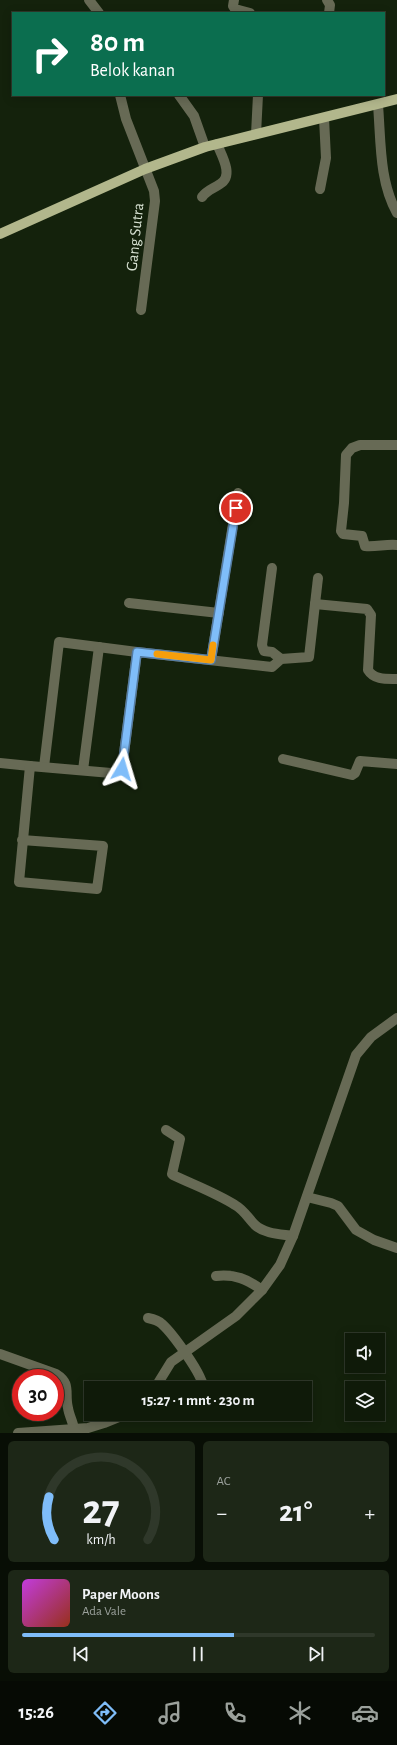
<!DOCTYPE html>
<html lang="id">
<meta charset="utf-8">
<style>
body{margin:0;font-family:"Alegreya Sans",sans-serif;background:#1d2717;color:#f1f3f6;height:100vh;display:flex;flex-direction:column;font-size:15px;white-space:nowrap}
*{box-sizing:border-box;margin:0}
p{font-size:13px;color:#9ba19c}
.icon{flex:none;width:22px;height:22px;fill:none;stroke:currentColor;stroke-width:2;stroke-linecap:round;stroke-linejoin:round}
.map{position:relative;height:1433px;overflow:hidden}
.side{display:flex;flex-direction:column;gap:8px;padding:8px;background:#080e05;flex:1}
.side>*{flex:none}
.banner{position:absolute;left:12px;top:12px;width:373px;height:84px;border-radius:0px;box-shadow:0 2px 10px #0003,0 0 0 1px #2f382a;background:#0b6e4f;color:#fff;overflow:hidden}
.controls{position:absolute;left:345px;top:1333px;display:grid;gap:8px}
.controls a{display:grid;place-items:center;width:40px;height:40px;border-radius:0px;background:#0f1a09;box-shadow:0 2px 10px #0003,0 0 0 1px #2f382a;font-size:20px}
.speed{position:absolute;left:12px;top:1369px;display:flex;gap:8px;font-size:20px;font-weight:700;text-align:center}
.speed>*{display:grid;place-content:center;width:52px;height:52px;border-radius:50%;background:#0f1a09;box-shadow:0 2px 10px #0003,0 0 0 1px #2f382a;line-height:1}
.speed .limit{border:6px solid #d22;background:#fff;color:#111}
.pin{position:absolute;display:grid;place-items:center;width:34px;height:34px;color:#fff;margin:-17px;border:2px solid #fff;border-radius:50%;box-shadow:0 1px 4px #0007}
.me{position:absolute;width:44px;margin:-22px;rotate:7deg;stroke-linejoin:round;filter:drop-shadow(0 0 3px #0008)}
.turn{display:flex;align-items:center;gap:14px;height:84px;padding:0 12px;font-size:18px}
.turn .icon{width:52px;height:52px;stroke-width:2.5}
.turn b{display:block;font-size:28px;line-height:34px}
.big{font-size:30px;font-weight:700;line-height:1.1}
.side .widget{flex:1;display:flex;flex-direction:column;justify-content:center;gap:6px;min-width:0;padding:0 14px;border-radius:6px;background:#1d2717}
.side .dial{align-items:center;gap:0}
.dial svg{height:104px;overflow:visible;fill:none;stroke:#2f382a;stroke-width:7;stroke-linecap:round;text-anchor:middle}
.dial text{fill:#f1f3f6;stroke:none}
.song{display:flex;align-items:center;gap:12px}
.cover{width:48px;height:48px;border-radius:6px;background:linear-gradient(135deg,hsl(290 70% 55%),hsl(10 70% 35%))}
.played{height:4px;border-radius:2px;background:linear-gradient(90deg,#7fbdf9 60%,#2f382a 60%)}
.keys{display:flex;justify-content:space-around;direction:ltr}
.heat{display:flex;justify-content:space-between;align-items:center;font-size:22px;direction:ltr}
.side .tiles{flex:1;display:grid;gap:8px;grid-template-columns:1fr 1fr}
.widget:last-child{grid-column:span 2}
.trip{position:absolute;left:84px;top:1381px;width:228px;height:40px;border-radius:0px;background:#0f1a09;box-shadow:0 2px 10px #0003,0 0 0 1px #2f382a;font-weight:700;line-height:40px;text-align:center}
.tabs{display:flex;height:64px;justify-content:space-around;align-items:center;background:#060a04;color:#9ba19c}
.tabs .icon{width:28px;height:28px}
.tabs .current{color:#7fbdf9}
.tabs b{font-size:18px;color:#f1f3f6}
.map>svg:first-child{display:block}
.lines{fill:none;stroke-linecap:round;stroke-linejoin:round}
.minor{stroke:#676a55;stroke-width:10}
.major{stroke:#b2b78c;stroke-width:10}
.route-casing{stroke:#537ba2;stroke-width:10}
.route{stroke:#7fbdf9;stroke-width:7}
.slow{stroke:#f59e0b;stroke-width:7}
.labels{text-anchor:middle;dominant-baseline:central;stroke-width:3;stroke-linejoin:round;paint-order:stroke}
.street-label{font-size:16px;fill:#d6e0d1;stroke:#14220c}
</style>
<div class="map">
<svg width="397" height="1433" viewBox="0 0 397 1433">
<rect width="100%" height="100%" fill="#14220c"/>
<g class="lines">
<g class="minor">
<polyline points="89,0 99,13"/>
<polyline points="234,0 233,6 235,9 250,13"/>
<polyline points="327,0 330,5 329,13"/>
<polyline points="120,95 126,119 154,191 155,201 141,310"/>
<polyline points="179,95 194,116 205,147"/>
<path d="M378,105C381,141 379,181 397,213"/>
<polyline points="256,134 258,95"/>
<polyline points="320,189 326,158 324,118"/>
<path d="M202,197C207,190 213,189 220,184C234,176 222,156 217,144"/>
<path d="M397,445H360L352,448L346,455L344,503L341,531L343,534L362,536L365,546C376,547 386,544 397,545"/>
<polyline points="272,568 262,645 264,651 272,652 281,659"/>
<polyline points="129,603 219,613"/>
<polyline points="315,604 318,578"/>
<polyline points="211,660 238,493"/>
<polyline points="283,759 352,775 355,773 360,761 397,764"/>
<polyline points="0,763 30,766"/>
<polyline points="44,767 59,642 137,652"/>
<polyline points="83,770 99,647"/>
<path d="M22,840L103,846L97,889L19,882L30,766L111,773L122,769L137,652L272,667L281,659L309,657L315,604L367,609L371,615L368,670C374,680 386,679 397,679"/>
<path d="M166,1130L180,1139L172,1174L173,1175C194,1185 216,1193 235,1205C244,1210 248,1218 255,1225C265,1234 280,1234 293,1236"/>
<polyline points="307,1197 331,1203 338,1206 356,1230 374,1240 397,1248"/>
<path d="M216,1276C235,1274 247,1279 262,1290"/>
<path d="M148,1318C153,1319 158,1320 162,1324C172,1333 204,1376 203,1388"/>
<path d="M0,1354L56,1374C72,1384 64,1393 68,1408C69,1415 73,1422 74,1429"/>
<polyline points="203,1384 214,1388"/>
<polyline points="155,1388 171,1362 236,1316 262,1290 280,1265 293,1236 356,1055 371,1037 397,1018"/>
<polyline points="18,1433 88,1428 104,1423 126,1414"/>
</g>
<polyline class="major" points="0,234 145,169 205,147 397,99"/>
</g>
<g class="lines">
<defs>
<polyline id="route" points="122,769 137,652 211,660 236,508"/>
</defs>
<use href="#route" class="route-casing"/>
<use href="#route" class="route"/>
<polyline class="slow" points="157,654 211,660 213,645"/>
</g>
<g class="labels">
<g class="street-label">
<text transform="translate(135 237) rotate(-84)">Gang Sutra</text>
</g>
</g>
</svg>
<div class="controls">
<a><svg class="icon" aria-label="sound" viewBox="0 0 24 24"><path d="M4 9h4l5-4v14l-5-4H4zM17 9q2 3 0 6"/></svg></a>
<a><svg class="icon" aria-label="layers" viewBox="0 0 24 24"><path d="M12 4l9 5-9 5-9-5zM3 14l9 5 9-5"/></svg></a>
</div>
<div class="speed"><div class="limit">30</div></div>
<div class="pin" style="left:236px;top:508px;background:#d93025"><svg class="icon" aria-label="arrive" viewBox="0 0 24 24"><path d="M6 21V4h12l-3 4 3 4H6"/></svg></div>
<svg class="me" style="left:122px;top:769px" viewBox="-20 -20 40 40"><path d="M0-17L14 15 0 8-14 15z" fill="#7fbdf9" stroke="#fff" stroke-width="4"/></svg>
<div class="trip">15:27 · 1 mnt · 230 m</div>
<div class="banner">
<div class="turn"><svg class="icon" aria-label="right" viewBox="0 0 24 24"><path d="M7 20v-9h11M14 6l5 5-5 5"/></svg><div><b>80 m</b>Belok kanan</div></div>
</div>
</div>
<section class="side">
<div class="tiles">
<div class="widget dial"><svg viewBox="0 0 100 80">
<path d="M14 69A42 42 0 1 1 86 69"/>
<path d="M14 69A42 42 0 0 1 10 36" stroke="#7fbdf9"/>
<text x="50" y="56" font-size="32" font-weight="700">27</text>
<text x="50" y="72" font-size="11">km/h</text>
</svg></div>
<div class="widget"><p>AC</p>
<div class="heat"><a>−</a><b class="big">21°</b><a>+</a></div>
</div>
<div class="widget">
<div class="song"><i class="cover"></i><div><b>Paper Moons</b><p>Ada Vale</p></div></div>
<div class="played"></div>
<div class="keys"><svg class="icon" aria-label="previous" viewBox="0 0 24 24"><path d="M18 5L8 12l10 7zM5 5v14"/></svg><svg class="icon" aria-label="pause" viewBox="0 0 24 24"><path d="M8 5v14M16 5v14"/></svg><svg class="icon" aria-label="next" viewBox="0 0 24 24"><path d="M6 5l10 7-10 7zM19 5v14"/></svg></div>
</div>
</div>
</section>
<nav class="tabs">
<b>15:26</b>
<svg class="icon current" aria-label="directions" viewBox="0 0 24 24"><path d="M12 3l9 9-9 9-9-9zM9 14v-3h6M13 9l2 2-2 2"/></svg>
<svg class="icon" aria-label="music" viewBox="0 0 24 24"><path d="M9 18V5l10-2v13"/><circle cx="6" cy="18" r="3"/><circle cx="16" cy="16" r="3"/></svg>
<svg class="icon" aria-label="phone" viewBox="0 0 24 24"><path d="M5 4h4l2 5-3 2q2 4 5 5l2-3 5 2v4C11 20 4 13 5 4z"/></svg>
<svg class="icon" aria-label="climate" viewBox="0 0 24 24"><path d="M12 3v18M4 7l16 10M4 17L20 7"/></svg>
<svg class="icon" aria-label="car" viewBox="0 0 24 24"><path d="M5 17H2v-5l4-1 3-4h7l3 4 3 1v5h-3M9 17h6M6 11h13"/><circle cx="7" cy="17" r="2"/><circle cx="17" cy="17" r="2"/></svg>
</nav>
